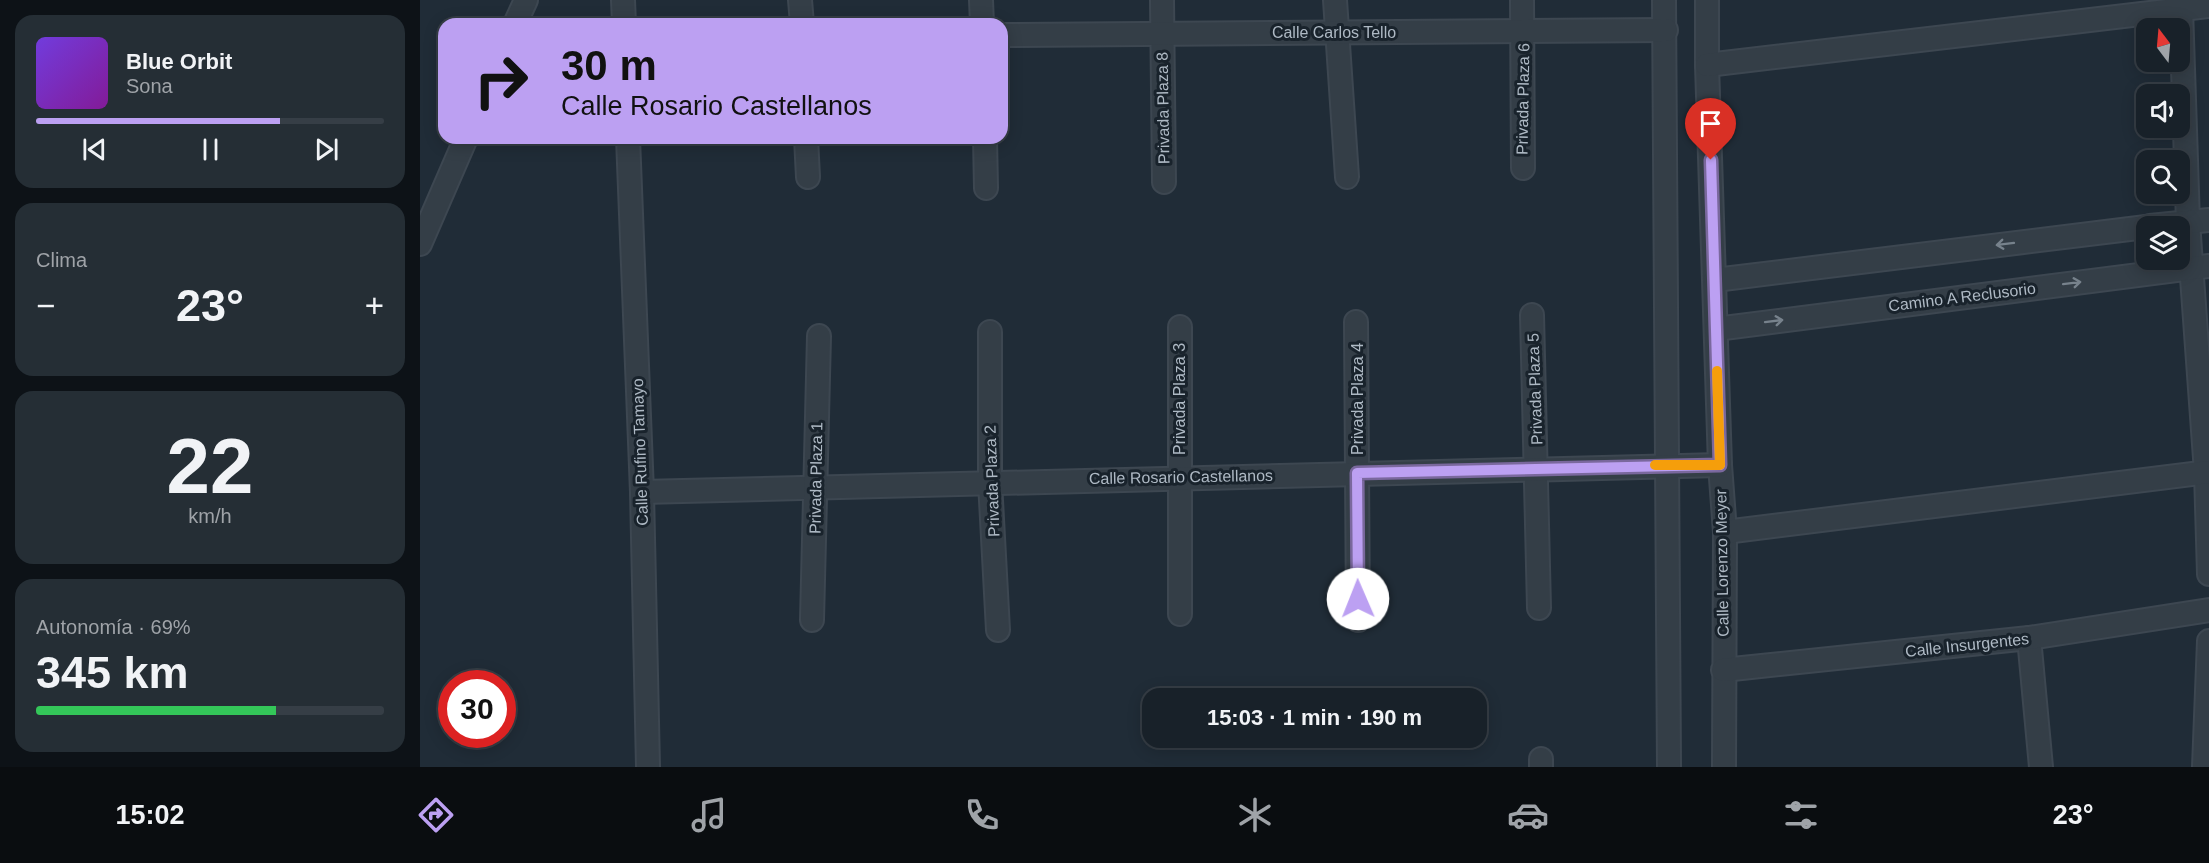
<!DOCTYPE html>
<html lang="es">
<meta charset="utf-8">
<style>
body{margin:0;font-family:Arial,sans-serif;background:#252e35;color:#f1f3f6;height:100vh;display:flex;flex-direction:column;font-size:22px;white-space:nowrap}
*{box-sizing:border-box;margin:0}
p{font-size:20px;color:#9fa3a8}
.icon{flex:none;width:33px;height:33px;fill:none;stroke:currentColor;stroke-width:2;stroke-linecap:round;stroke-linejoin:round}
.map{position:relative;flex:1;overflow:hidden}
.details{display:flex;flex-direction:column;gap:15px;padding:15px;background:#0d1217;width:420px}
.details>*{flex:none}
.guide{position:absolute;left:18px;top:18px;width:570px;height:126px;border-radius:18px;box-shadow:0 3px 15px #0003,0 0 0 2px #363e46;background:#bca0f2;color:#111;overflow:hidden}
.needle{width:39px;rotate:344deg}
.buttons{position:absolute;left:1716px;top:18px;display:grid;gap:12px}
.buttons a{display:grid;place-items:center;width:54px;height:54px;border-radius:12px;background:#182129;box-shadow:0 3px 15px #0003,0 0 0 2px #363e46;font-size:30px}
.speed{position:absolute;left:18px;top:670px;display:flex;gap:12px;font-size:30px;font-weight:700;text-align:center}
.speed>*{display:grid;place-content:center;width:78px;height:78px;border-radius:50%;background:#182129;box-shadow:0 3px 15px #0003,0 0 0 2px #363e46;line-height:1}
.speed .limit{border:9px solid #d22;background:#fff;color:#111}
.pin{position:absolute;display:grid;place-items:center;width:51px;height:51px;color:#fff;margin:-62px -26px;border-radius:50% 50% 50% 0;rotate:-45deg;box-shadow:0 0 6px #0007}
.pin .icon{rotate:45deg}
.me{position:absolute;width:66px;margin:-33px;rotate:359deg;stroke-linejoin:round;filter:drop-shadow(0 0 4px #0008)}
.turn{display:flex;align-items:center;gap:21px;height:126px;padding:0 24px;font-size:27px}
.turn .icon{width:78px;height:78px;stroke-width:2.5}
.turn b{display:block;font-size:42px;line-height:51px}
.big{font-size:45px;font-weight:600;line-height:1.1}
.details .tile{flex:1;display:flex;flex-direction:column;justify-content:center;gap:9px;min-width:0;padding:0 21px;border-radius:18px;background:#252e35}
.details .dial{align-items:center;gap:0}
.dial b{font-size:78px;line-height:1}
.song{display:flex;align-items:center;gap:18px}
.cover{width:72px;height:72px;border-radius:9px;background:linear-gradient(135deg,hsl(260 70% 55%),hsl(290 70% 35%))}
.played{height:6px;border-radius:3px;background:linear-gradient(90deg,#bca0f2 70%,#363e46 70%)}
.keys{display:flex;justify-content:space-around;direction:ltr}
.heat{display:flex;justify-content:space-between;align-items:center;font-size:33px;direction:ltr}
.charge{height:9px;border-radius:4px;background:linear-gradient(90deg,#34c759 69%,#363e46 0)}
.trip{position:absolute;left:722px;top:688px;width:345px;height:60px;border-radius:18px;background:#182129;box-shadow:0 3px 15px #0003,0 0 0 2px #363e46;font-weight:600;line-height:60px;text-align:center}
.menu{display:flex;height:96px;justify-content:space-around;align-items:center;background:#0a0d10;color:#9fa3a8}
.menu .icon{width:42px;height:42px}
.menu .current{color:#bca0f2}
.menu b{font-size:27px;color:#f1f3f6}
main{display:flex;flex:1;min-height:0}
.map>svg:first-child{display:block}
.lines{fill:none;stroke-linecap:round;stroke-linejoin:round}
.street-casing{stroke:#3d4751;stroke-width:26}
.street{stroke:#343e47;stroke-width:22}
.oneway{stroke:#77828c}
.route-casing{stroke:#7a689d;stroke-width:15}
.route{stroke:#bca0f2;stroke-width:10}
.slow{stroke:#f59e0b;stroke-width:10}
.labels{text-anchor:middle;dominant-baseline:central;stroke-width:6;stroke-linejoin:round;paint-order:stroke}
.street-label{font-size:16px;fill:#aeb9c4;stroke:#19232c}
</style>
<main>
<section class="details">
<div class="tile">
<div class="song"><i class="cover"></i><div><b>Blue Orbit</b><p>Sona</p></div></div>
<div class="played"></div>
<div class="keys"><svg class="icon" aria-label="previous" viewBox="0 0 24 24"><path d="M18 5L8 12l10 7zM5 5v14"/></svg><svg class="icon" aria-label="pause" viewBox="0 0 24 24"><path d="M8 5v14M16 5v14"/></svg><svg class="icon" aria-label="next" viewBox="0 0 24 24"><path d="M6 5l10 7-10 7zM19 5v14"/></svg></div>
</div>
<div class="tile"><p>Clima</p>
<div class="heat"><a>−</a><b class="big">23°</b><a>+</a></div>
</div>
<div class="tile dial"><b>22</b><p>km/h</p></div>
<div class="tile"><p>Autonomía · 69%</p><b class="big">345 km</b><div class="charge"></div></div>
</section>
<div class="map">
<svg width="1789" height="767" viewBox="0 0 1789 767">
<rect width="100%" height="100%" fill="#202c37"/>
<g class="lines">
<defs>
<g id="street">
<polyline points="203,0 204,24"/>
<polyline points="380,0 382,24"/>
<polyline points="561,0 562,24"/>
<polyline points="742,0 744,182"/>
<polyline points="915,0 927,177"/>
<polyline points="1102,0 1103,168"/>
<polyline points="1244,0 1249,767"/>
<polyline points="1287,0 1287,65 1300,465 1305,532 1304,767"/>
<polyline points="1761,8 1768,222 1786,472 1789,574"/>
<polyline points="95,24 106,0"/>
<polyline points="582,35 1246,30"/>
<polyline points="1287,65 1789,6"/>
<polyline points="208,138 222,492 228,767"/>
<polyline points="386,138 388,177"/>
<polyline points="565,138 566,188"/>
<polyline points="1730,226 1789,220"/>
<polyline points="0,244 46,138"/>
<polyline points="1295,280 1726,227"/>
<polyline points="1112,315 1119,608"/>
<polyline points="936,322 938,620"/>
<polyline points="760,327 760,614"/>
<polyline points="1296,329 1789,266"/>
<polyline points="570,332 570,482 578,630"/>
<polyline points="222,492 1300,465"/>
<polyline points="1305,532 1789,472"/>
<polyline points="392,620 399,336"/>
<polyline points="1609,638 1621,767"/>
<polyline points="1303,670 1609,638 1789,610"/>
<polyline points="1121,767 1121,759"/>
<polyline points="1784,767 1789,641"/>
</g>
</defs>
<use href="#street" class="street-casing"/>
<use href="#street" class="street"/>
</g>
<defs><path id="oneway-shaft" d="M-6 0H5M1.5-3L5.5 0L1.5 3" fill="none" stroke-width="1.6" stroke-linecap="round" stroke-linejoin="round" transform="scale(1.5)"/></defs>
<g class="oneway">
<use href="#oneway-shaft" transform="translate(1585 244) rotate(173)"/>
<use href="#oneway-shaft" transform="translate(1652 283) rotate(-7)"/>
<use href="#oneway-shaft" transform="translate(1354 321) rotate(-7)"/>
</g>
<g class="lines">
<defs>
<polyline id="route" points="938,599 937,473 1300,465 1291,160"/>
</defs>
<use href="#route" class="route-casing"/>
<use href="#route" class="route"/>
<polyline class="slow" points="1235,465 1300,465 1297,371"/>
</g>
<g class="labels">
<g class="street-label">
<text x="914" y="32">Calle Carlos Tello</text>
<text transform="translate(1103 99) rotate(-89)">Privada Plaza 6</text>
<text transform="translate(743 108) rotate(-91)">Privada Plaza 8</text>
<text transform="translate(1542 297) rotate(-7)">Camino A Reclusorio</text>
<text transform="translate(1115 389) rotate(-92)">Privada Plaza 5</text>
<text transform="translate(759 399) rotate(-90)">Privada Plaza 3</text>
<text transform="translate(937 399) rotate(-90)">Privada Plaza 4</text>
<text transform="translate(220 452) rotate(-92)">Calle Rufino Tamayo</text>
<text transform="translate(761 477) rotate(-1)">Calle Rosario Castellanos</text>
<text transform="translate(396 478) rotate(-89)">Privada Plaza 1</text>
<text transform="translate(572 481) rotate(-92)">Privada Plaza 2</text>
<text transform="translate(1302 563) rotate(-91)">Calle Lorenzo Meyer</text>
<text transform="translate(1547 645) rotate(-6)">Calle Insurgentes</text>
</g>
</g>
</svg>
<div class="buttons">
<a><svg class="needle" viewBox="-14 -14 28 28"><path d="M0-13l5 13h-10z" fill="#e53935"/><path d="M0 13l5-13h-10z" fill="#9fa3a8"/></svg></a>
<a><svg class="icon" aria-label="sound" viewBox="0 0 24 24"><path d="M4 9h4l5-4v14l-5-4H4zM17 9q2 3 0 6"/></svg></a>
<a><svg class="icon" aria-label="search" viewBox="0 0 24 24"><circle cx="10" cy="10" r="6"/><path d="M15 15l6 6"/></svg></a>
<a><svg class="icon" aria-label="layers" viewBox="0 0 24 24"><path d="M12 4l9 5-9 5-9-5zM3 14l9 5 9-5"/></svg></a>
</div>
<div class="speed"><div class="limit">30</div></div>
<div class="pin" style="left:1291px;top:160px;background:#d93025"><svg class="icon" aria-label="arrive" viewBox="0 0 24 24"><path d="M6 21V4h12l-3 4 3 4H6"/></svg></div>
<svg class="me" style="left:938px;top:599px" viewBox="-20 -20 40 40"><circle r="19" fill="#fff"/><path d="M0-13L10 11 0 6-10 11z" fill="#bca0f2"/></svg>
<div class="trip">15:03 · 1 min · 190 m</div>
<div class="guide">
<div class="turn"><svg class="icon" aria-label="right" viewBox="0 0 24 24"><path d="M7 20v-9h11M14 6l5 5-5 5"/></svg><div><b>30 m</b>Calle Rosario Castellanos</div></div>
</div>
</div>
</main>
<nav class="menu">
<b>15:02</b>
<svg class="icon current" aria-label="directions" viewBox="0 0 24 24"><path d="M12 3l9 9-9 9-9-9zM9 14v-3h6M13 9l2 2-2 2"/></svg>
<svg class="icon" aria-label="music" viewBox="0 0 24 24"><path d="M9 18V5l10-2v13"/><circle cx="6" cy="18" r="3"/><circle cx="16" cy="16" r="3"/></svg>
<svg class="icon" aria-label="phone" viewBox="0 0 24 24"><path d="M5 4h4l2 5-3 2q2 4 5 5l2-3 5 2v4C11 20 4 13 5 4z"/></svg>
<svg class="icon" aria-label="climate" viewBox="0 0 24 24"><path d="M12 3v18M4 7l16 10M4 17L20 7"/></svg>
<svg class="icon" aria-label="car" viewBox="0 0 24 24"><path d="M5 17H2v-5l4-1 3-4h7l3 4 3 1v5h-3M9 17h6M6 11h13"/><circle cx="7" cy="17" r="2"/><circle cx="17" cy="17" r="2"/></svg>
<svg class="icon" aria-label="filters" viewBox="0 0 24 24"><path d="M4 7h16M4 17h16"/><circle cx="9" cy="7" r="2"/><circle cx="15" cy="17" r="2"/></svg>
<b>23°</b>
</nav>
